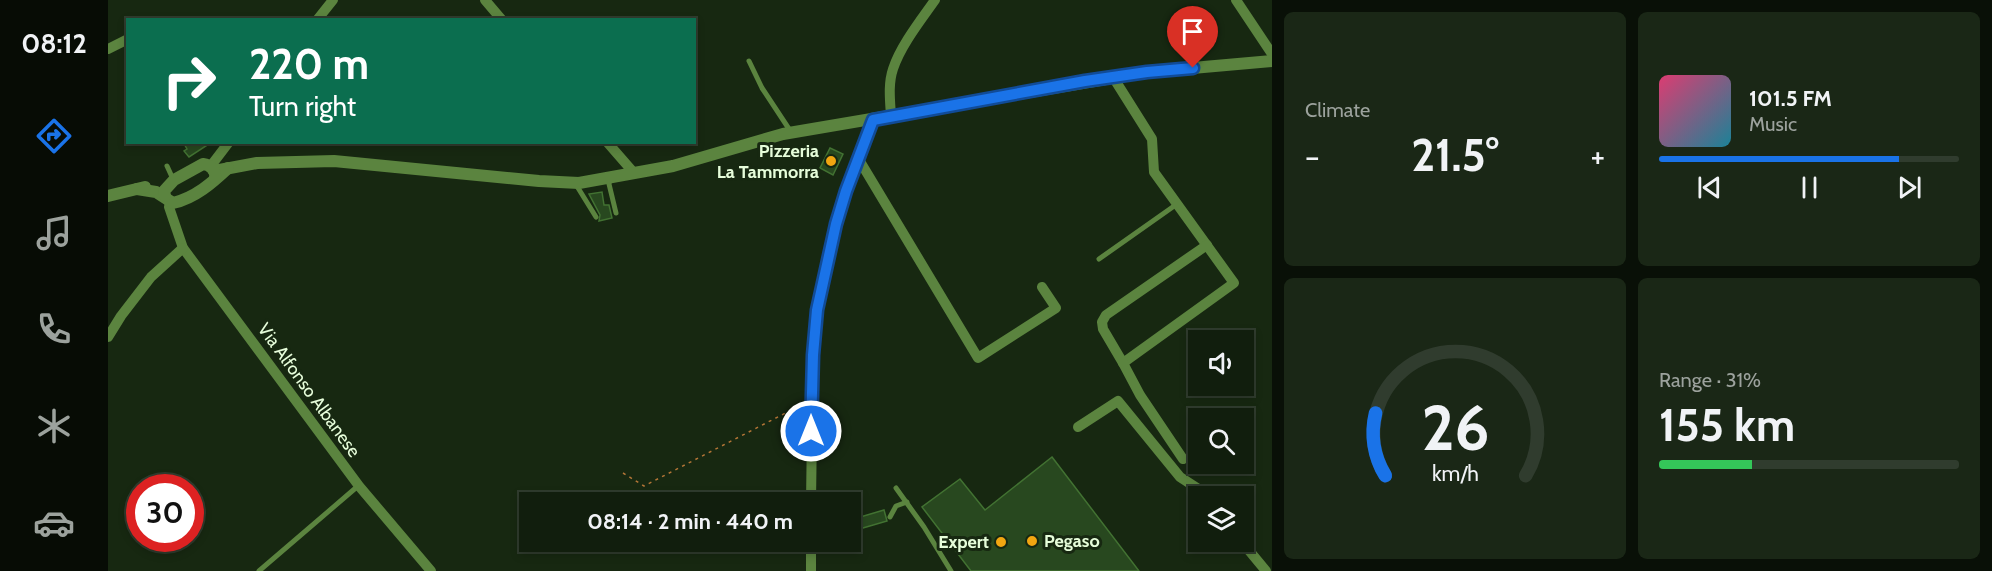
<!DOCTYPE html>
<meta charset="utf-8">
<style>
body{margin:0;font-family:Cabin,sans-serif;background:#1a2716;color:#f1f3f6;height:100vh;display:flex;flex-direction:column;font-size:22px;white-space:nowrap}
*{box-sizing:border-box;margin:0}
p{font-size:20px;color:#9ca29d}
.icon{flex:none;width:33px;height:33px;fill:none;stroke:currentColor;stroke-width:2;stroke-linecap:round;stroke-linejoin:round}
.map{position:relative;flex:1;overflow:hidden}
.sheet{display:flex;flex-direction:column;gap:12px;padding:12px;background:#091007;width:720px}
.sheet>*{flex:none}
.top-card{position:absolute;left:18px;top:18px;width:570px;height:126px;border-radius:0px;box-shadow:0 3px 9px #0003,0 0 0 2px #303c2e;background:#0b6e4f;color:#fff;overflow:hidden}
.fabs{position:absolute;left:1080px;top:330px;display:grid;gap:12px}
.fabs a{display:grid;place-items:center;width:66px;height:66px;border-radius:0px;background:#111e0d;box-shadow:0 3px 9px #0003,0 0 0 2px #303c2e;font-size:30px}
.speed{position:absolute;left:18px;top:474px;display:flex;gap:12px;font-size:30px;font-weight:700;text-align:center}
.speed>*{display:grid;place-content:center;width:78px;height:78px;border-radius:50%;background:#111e0d;box-shadow:0 3px 9px #0003,0 0 0 2px #303c2e;line-height:1}
.speed .limit{border:9px solid #d22;background:#fff;color:#111}
.pin{position:absolute;display:grid;place-items:center;width:51px;height:51px;color:#fff;margin:-62px -26px;border-radius:50% 50% 50% 0;rotate:-45deg;box-shadow:0 0 6px #0007}
.pin .icon{rotate:45deg}
.me{position:absolute;width:66px;margin:-33px;rotate:0deg;stroke-linejoin:round;filter:drop-shadow(0 0 4px #0008)}
.turn{display:flex;align-items:center;gap:21px;height:126px;padding:0 24px;font-size:27px}
.turn .icon{width:78px;height:78px;stroke-width:2.5}
.turn b{display:block;font-size:42px;line-height:51px}
.big{font-size:45px;font-weight:700;line-height:1.1}
.sheet .widget{flex:1;display:flex;flex-direction:column;justify-content:center;gap:9px;min-width:0;padding:0 21px;border-radius:9px;background:#1a2716}
.sheet .dial{align-items:center;gap:0}
.dial svg{height:156px;overflow:visible;fill:none;stroke:#303c2e;stroke-width:7;stroke-linecap:round;text-anchor:middle}
.dial text{fill:#f1f3f6;stroke:none}
.song{display:flex;align-items:center;gap:18px}
.cover{width:72px;height:72px;border-radius:9px;background:linear-gradient(135deg,hsl(340 70% 55%),hsl(190 70% 35%))}
.played{height:6px;border-radius:3px;background:linear-gradient(90deg,#1a73e8 80%,#303c2e 80%)}
.keys{display:flex;justify-content:space-around;direction:ltr}
.heat{display:flex;justify-content:space-between;align-items:center;font-size:33px;direction:ltr}
.charge{height:9px;border-radius:4px;background:linear-gradient(90deg,#34c759 31%,#303c2e 0)}
.sheet .tiles{flex:1;display:grid;gap:12px;grid-template-columns:repeat(2,1fr)}
.trip{position:absolute;left:411px;top:492px;width:342px;height:60px;border-radius:0px;background:#111e0d;box-shadow:0 3px 9px #0003,0 0 0 2px #303c2e;font-weight:700;line-height:60px;text-align:center}
main{display:flex;flex:1;min-height:0}
.dock{display:flex;flex-direction:column;width:108px;justify-content:space-around;align-items:center;background:#070c05;color:#9ca29d}
.dock .icon{width:42px;height:42px}
.dock .current{color:#1a73e8}
.dock b{font-size:27px;color:#f1f3f6}
.map>svg:first-child{display:block}
.building{fill:#28481f;stroke:#427232;stroke-width:1.5}
.lines{fill:none;stroke-linecap:round;stroke-linejoin:round}
.path{stroke:#b47637;stroke-width:1.5;stroke-dasharray:3 4.5;stroke-linecap:butt}
.service{stroke:#5b843f;stroke-width:5}
.minor{stroke:#5b843f;stroke-width:10}
.tertiary{stroke:#5b843f;stroke-width:12}
.route-casing{stroke:#114b97;stroke-width:15}
.route{stroke:#1a73e8;stroke-width:10}
.poi-dot{fill:#f2a611;stroke:#172811;stroke-width:2}
.labels{text-anchor:middle;dominant-baseline:central;stroke-width:6;stroke-linejoin:round;paint-order:stroke}
.poi-label{font-size:18px;font-weight:bold;fill:#e6fdda;stroke:#172811;text-anchor:end}
.street-label{font-size:18px;fill:#e6fdda;stroke:#172811}
</style>
<main>
<nav class="dock">
<b>08:12</b>
<svg class="icon current" aria-label="directions" viewBox="0 0 24 24"><path d="M12 3l9 9-9 9-9-9zM9 14v-3h6M13 9l2 2-2 2"/></svg>
<svg class="icon" aria-label="music" viewBox="0 0 24 24"><path d="M9 18V5l10-2v13"/><circle cx="6" cy="18" r="3"/><circle cx="16" cy="16" r="3"/></svg>
<svg class="icon" aria-label="phone" viewBox="0 0 24 24"><path d="M5 4h4l2 5-3 2q2 4 5 5l2-3 5 2v4C11 20 4 13 5 4z"/></svg>
<svg class="icon" aria-label="climate" viewBox="0 0 24 24"><path d="M12 3v18M4 7l16 10M4 17L20 7"/></svg>
<svg class="icon" aria-label="car" viewBox="0 0 24 24"><path d="M5 17H2v-5l4-1 3-4h7l3 4 3 1v5h-3M9 17h6M6 11h13"/><circle cx="7" cy="17" r="2"/><circle cx="17" cy="17" r="2"/></svg>
</nav>
<div class="map">
<svg width="1164" height="571" viewBox="0 0 1164 571">
<rect width="100%" height="100%" fill="#172811"/>
<g class="building">
<polygon points="75,142 104,142 81,157 76,151 79,149"/>
<polygon points="722,148 735,154 725,175 712,168"/>
<polygon points="494,192 496,205 501,205 504,218 491,221 492,215 481,194"/>
<polygon points="944,457 1031,571 863,571 814,507 852,479 877,510"/>
<polygon points="776,510 779,521 748,530 747,526 742,523 742,520"/>
</g>
<g class="lines">
<polyline class="path" points="515,473 536,486 695,404"/>
<g class="service">
<polyline points="641,61 654,88 683,132"/>
<polyline points="59,166 65,179"/>
<polyline points="502,179 501,184 508,213"/>
<polyline points="467,183 488,217"/>
<polyline points="991,259 1069,204"/>
<polyline points="788,488 816,527 843,571"/>
<polyline points="782,517 788,506 799,502"/>
<polyline points="742,528 743,529"/>
<polyline points="151,571 250,486"/>
</g>
<g class="minor">
<polyline points="377,0 394,20"/>
<polyline points="1128,0 1164,54"/>
<polyline points="209,20 225,0"/>
<polyline points="0,49 20,39"/>
<polyline points="1005,77 1044,139 1046,172 1126,283 1015,363"/>
<path d="M783,116C782,100 780,84 785,69C793,45 813,20 827,0"/>
<polyline points="499,142 526,173"/>
<polyline points="750,158 870,358 948,308 934,287"/>
<polyline points="102,167 121,142"/>
<polyline points="62,202 61,207 75,248 251,486 323,571"/>
<polyline points="0,337 13,316 43,277 75,248"/>
<polyline points="970,427 1010,401 1072,477 1092,490 1097,496"/>
<polyline points="1075,459 1032,395 1015,363 995,329 994,322 998,315 1099,245"/>
<polyline points="703,502 705,355 709,310 728,224 738,191 765,120"/>
<polyline points="703,542 703,571"/>
<polyline points="1134,542 1158,571"/>
</g>
<g class="tertiary">
<polyline points="106,171 149,163 226,161 431,181 471,183 565,166 675,134 1039,72 1164,61"/>
<path d="M29,189L48,192L65,203C87,198 104,183 120,168"/>
<polyline points="0,196 37,187"/>
<path d="M57,196L56,191L66,180L95,164C102,165 108,170 107,178"/>
</g>
</g>
<g class="lines">
<defs>
<polyline id="route" points="703,431 705,355 709,310 728,224 738,191 765,120 977,81 1039,72 1085,68"/>
</defs>
<use href="#route" class="route-casing"/>
<use href="#route" class="route"/>
</g>
<g class="poi-dot">
<circle cx="723" cy="161" r="6"/>
<circle cx="924" cy="541" r="6"/>
<circle cx="893" cy="542" r="6"/>
</g>
<g class="labels">
<g class="poi-label">
<text x="711" y="151">Pizzeria<tspan x="711" dy="21">La Tammorra</tspan></text>
<text x="936" y="541" text-anchor="start">Pegaso</text>
<text x="881" y="542">Expert</text>
</g>
<g class="street-label">
<text transform="translate(201 390) rotate(54)">Via Alfonso Albanese</text>
</g>
</g>
</svg>
<div class="fabs">
<a><svg class="icon" aria-label="sound" viewBox="0 0 24 24"><path d="M4 9h4l5-4v14l-5-4H4zM17 9q2 3 0 6"/></svg></a>
<a><svg class="icon" aria-label="search" viewBox="0 0 24 24"><circle cx="10" cy="10" r="6"/><path d="M15 15l6 6"/></svg></a>
<a><svg class="icon" aria-label="layers" viewBox="0 0 24 24"><path d="M12 4l9 5-9 5-9-5zM3 14l9 5 9-5"/></svg></a>
</div>
<div class="speed"><div class="limit">30</div></div>
<div class="pin" style="left:1085px;top:68px;background:#d93025"><svg class="icon" aria-label="arrive" viewBox="0 0 24 24"><path d="M6 21V4h12l-3 4 3 4H6"/></svg></div>
<svg class="me" style="left:703px;top:431px" viewBox="-20 -20 40 40"><circle r="17" fill="#1a73e8" stroke="#fff" stroke-width="3"/><path d="M0-11L8 9 0 5-8 9z" fill="#fff"/></svg>
<div class="trip">08:14 · 2 min · 440 m</div>
<div class="top-card">
<div class="turn"><svg class="icon" aria-label="right" viewBox="0 0 24 24"><path d="M7 20v-9h11M14 6l5 5-5 5"/></svg><div><b>220 m</b>Turn right</div></div>
</div>
</div>
<section class="sheet">
<div class="tiles">
<div class="widget"><p>Climate</p>
<div class="heat"><a>−</a><b class="big">21.5°</b><a>+</a></div>
</div>
<div class="widget">
<div class="song"><i class="cover"></i><div><b>101.5 FM</b><p>Music</p></div></div>
<div class="played"></div>
<div class="keys"><svg class="icon" aria-label="previous" viewBox="0 0 24 24"><path d="M18 5L8 12l10 7zM5 5v14"/></svg><svg class="icon" aria-label="pause" viewBox="0 0 24 24"><path d="M8 5v14M16 5v14"/></svg><svg class="icon" aria-label="next" viewBox="0 0 24 24"><path d="M6 5l10 7-10 7zM19 5v14"/></svg></div>
</div>
<div class="widget dial"><svg viewBox="0 0 100 80">
<path d="M14 69A42 42 0 1 1 86 69"/>
<path d="M14 69A42 42 0 0 1 9 37" stroke="#1a73e8"/>
<text x="50" y="56" font-size="32" font-weight="700">26</text>
<text x="50" y="72" font-size="11">km/h</text>
</svg></div>
<div class="widget"><p>Range · 31%</p><b class="big">155 km</b><div class="charge"></div></div>
</div>
</section>
</main>
